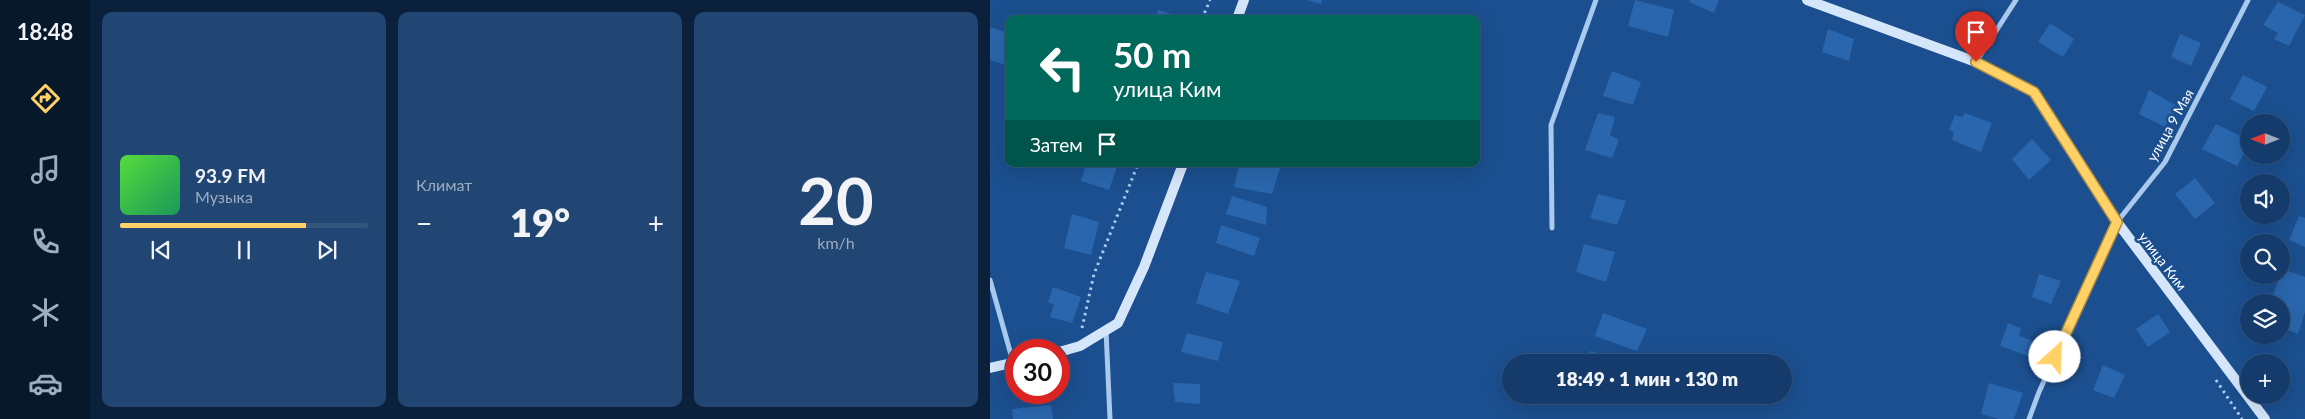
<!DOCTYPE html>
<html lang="ru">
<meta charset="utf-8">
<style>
body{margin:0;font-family:Lato,sans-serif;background:#214673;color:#f1f3f6;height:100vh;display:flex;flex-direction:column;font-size:19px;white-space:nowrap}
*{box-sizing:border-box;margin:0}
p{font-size:16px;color:#9dadc1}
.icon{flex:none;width:28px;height:28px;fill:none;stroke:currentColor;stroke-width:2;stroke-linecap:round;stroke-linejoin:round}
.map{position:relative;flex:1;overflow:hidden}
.sheet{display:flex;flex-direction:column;gap:12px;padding:12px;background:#0b203b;width:900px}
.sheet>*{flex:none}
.guide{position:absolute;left:15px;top:15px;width:475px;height:152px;border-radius:10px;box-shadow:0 5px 20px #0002,0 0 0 1px #33557e;background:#00695c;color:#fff;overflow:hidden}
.needle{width:32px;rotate:270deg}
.fabs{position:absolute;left:1250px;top:114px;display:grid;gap:10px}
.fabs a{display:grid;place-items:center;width:50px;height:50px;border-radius:50%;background:#143b6b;box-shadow:0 5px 20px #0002,0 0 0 1px #33557e;font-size:25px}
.speed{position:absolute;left:15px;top:339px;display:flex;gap:10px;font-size:25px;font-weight:700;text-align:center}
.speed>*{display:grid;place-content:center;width:65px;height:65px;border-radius:50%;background:#143b6b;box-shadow:0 5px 20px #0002,0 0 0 1px #33557e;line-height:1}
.speed .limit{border:8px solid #d22;background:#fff;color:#111}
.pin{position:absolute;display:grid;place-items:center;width:42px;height:42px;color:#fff;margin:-51px -21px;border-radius:50% 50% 50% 0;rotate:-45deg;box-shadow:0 0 5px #0007}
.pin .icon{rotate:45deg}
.me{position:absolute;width:55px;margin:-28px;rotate:25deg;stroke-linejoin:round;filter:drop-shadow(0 0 4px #0008)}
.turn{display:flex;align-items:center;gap:18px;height:105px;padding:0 25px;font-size:22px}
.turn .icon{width:65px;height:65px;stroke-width:2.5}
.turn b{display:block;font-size:35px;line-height:42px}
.then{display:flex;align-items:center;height:48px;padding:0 25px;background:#0003;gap:10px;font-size:19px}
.big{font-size:38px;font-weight:800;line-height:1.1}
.sheet .widget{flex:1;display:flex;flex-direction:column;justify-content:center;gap:8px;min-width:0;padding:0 18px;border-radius:10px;background:#214673}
.sheet .dial{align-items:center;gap:0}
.dial b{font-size:65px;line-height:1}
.song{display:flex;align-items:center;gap:15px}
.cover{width:60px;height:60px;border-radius:8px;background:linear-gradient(135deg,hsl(110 70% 55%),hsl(150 70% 35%))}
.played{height:5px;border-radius:2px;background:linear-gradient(90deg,#ffd166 75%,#33557e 75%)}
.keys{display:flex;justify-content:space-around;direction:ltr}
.heat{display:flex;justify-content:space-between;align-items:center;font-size:28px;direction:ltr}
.sheet .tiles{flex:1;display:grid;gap:12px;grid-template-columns:repeat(3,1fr)}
.trip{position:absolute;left:512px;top:354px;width:290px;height:50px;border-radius:25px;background:#143b6b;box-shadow:0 5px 20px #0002,0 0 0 1px #33557e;font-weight:800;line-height:50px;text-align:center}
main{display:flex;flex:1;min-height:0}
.tab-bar{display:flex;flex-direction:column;width:90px;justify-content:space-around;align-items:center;background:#08182b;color:#9dadc1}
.tab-bar .icon{width:35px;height:35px}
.tab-bar .current{color:#ffd166}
.tab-bar b{font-size:22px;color:#f1f3f6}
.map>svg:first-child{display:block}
.building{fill:#2a66ad}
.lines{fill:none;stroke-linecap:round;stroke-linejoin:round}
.path{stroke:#a9c9ee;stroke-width:3;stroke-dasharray:2.5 4;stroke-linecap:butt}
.street{stroke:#a9c9ee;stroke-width:5}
.secondary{stroke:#d6e6fa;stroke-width:10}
.route-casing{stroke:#a68842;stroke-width:12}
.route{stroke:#ffd166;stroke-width:9}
.labels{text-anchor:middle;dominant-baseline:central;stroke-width:5;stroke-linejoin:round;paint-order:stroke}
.street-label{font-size:14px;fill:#fff;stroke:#1b4f8f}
</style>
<main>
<nav class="tab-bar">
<b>18:48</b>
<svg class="icon current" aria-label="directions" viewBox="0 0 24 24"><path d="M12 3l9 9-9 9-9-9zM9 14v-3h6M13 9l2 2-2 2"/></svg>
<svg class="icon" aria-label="music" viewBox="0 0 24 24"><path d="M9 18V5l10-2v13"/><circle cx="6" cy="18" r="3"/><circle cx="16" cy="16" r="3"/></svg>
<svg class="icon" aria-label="phone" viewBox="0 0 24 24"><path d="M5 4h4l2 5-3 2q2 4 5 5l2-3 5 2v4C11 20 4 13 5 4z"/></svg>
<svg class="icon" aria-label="climate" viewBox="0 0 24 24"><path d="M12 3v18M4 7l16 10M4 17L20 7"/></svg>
<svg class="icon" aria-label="car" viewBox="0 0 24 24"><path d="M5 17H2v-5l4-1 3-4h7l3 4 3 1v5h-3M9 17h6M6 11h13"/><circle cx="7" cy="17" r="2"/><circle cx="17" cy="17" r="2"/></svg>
</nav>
<section class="sheet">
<div class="tiles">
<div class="widget">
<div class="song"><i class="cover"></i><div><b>93.9 FM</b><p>Музыка</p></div></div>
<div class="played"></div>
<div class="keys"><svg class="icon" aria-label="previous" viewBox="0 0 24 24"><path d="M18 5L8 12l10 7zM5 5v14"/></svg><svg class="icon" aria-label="pause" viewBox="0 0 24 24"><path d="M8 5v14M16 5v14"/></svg><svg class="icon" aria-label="next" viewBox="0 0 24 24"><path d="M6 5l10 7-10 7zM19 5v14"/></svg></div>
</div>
<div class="widget"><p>Климат</p>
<div class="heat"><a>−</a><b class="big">19°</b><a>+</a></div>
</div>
<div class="widget dial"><b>20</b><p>km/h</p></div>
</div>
</section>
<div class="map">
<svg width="1315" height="419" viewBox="0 0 1315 419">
<rect width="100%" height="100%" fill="#1b4f8f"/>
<g class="building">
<polygon points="318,0 332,0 331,4"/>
<polygon points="645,0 684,10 678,37 638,26"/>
<polygon points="700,0 729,0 724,13 699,2"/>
<polygon points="1288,2 1315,15 1299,46 1284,39 1288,33 1273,25"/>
<polygon points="169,10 194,18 194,19 164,19"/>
<polygon points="1060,23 1084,39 1073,57 1048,42"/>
<polygon points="0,27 19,33 19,66 0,60"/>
<polygon points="838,29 864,39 859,61 832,52"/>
<polygon points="1190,34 1211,43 1201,66 1181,57"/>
<polygon points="622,71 651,82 643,105 613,96"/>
<polygon points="1253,75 1277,87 1264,111 1240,99"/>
<polygon points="1159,90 1187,106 1175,127 1149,114"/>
<polygon points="608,113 625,117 620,135 629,140 622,158 595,150"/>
<polygon points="975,113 1002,123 991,152 962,140 964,132 959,130 965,115 972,117"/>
<polygon points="1226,124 1259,140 1259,144 1247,166 1212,149"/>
<polygon points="1042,139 1061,160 1039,180 1022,159"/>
<polygon points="96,164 128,164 119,190 91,181"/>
<polygon points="259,164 271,164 290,168 282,194 244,187 249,165 258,168"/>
<polygon points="1205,178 1225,203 1205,219 1185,194"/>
<polygon points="608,194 636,201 627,225 600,218"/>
<polygon points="242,196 277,207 276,225 236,214"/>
<polygon points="82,214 109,222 101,255 74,248"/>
<polygon points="1309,216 1315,218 1315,247 1299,240"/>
<polygon points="231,225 270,238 264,256 226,243"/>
<polygon points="594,244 625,252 616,282 586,272"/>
<polygon points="1293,269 1315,277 1315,312 1308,334 1291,327 1291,302 1280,302"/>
<polygon points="216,272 250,281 238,314 206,303"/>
<polygon points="1049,274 1071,281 1061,304 1042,297"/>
<polygon points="63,287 91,297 82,323 60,317 64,305 58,302"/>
<polygon points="613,313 657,329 647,351 605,336"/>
<polygon points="1168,314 1180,332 1158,347 1146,329"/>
<polygon points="1018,323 1031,328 1029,336 1044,341 1038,356 1010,346"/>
<polygon points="197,333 233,342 228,361 191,352"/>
<polygon points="600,351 641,362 597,362"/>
<polygon points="1113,365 1135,375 1124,398 1103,390"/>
<polygon points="183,383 210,384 210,404 185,402"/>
<polygon points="999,383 1033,393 1024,419 1009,419 991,414"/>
<polygon points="61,405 63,419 23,419 22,409"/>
</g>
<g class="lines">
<g class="path">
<polyline points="212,19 220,0"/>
<polyline points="92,328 104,274 148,164"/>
<polyline points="1226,380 1252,419"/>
</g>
<g class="street">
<polyline points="986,62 1026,0"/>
<polyline points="562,228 561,125 606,0"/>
<polyline points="0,280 23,362"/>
<polyline points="116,330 120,419"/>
<polyline points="1039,419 1049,392 1127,222 1175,162 1258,0"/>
</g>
<g class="secondary">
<polyline points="817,0 986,62 1043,92 1127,222 1275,419"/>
<polyline points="247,19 254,0"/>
<polyline points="69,352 90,346 128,323 154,267 193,164"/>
<polyline points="0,368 26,362"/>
</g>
</g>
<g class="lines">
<defs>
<polyline id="route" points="986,62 1044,92 1127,222 1065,357"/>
</defs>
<use href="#route" class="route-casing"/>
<use href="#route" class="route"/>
</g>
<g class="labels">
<g class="street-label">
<text transform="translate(1180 125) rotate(-61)">улица 9 Мая</text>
<text transform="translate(1173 261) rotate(53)">улица Ким</text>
</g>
</g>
</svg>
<div class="fabs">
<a><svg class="needle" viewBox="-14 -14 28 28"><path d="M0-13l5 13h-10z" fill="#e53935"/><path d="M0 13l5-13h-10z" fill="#9dadc1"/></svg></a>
<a><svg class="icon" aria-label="sound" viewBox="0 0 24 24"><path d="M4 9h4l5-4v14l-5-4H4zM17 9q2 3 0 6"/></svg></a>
<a><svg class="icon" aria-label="search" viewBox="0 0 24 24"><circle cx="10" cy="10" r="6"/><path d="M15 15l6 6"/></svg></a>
<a><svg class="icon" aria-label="layers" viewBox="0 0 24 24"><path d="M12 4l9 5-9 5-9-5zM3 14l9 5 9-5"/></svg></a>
<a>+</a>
</div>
<div class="speed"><div class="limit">30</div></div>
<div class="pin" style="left:986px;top:62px;background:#d93025"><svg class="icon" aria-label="arrive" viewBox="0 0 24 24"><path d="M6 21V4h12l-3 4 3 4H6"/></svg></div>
<svg class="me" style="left:1065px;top:357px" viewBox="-20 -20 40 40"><circle r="19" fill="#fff"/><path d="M0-13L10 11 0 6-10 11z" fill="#ffd166"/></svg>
<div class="trip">18:49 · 1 мин · 130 m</div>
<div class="guide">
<div class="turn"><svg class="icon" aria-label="left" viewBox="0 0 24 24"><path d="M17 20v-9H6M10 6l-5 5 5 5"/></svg><div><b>50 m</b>улица Ким</div></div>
<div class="then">Затем<svg class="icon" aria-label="arrive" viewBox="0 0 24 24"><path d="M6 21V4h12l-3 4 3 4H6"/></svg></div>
</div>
</div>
</main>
